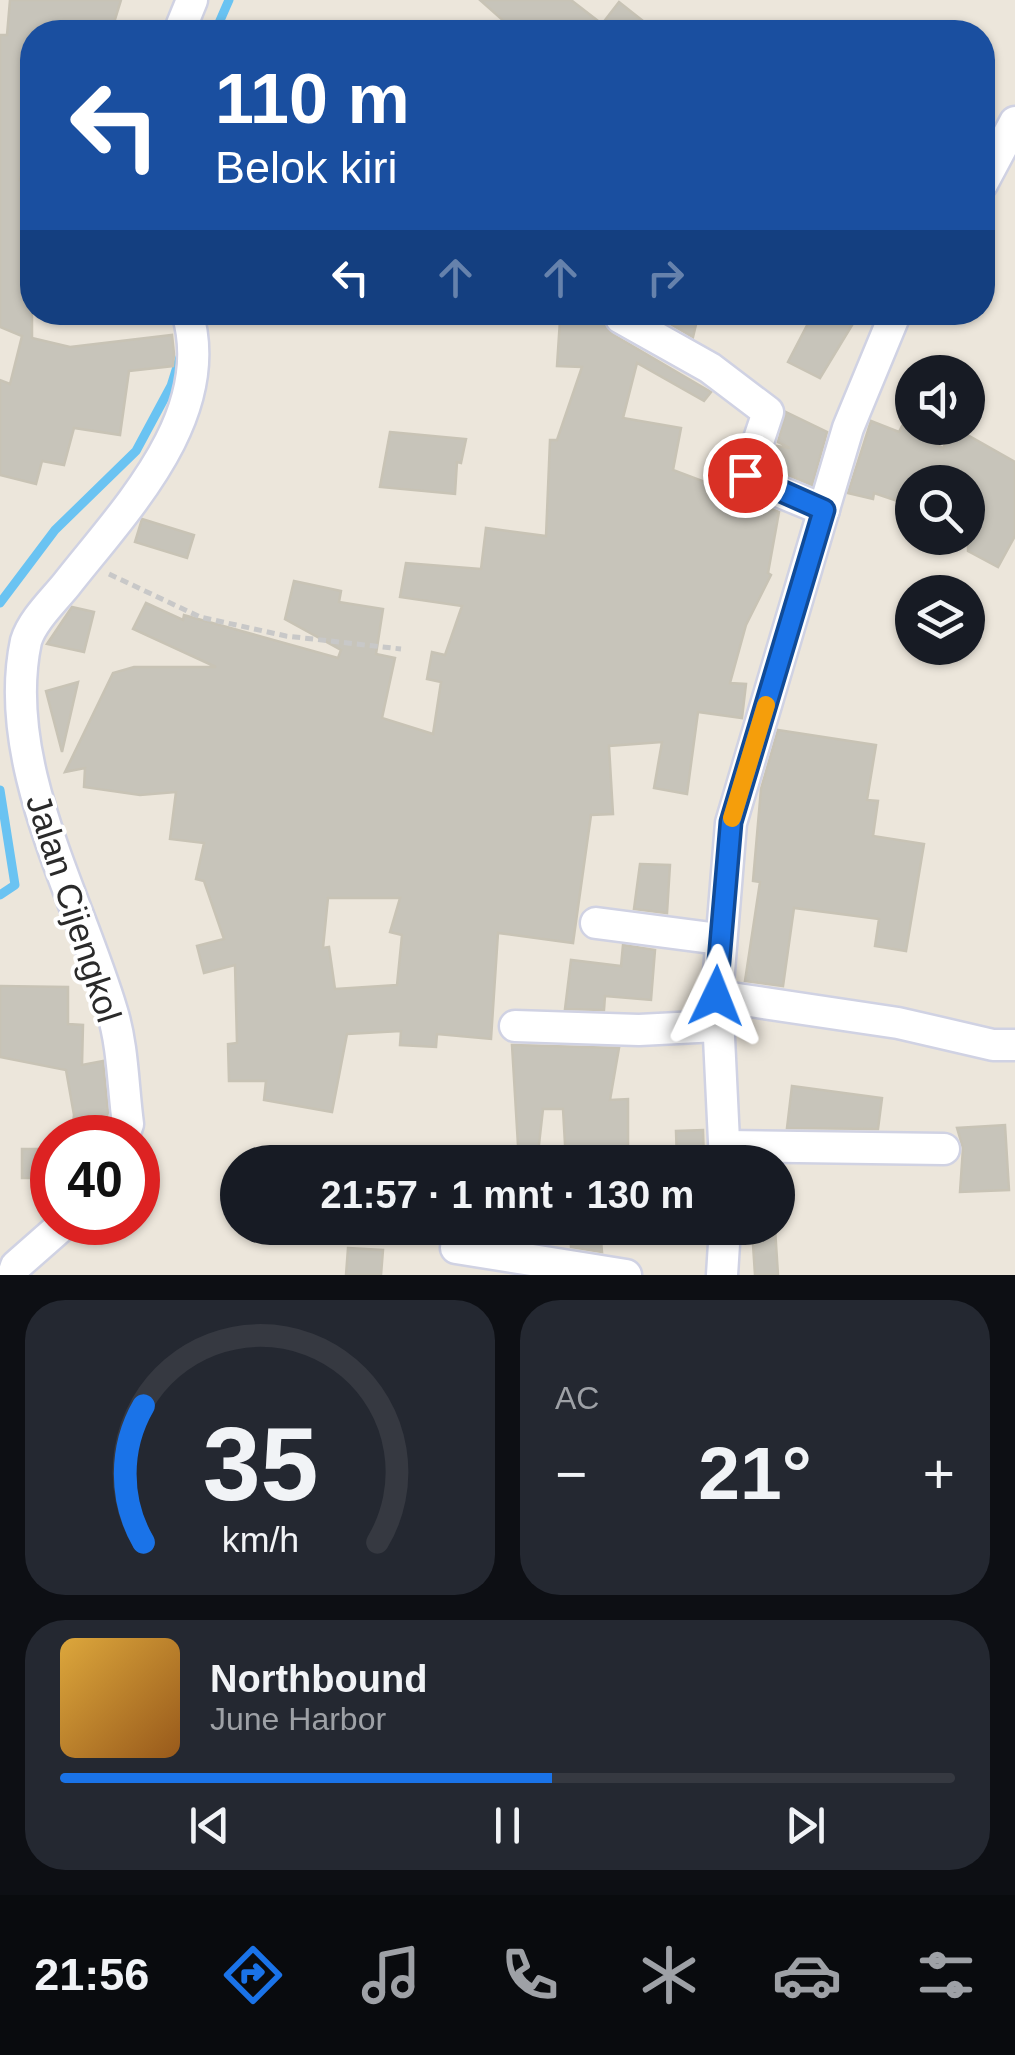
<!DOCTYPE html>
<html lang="id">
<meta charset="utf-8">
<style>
body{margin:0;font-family:Arial,sans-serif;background:#242831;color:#f1f3f6;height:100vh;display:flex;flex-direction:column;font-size:38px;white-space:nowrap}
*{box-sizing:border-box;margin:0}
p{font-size:32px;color:#9ea1a6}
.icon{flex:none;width:55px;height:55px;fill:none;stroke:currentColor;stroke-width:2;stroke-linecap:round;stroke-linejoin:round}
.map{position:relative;height:1275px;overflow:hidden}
.sheet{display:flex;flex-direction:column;gap:25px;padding:25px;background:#0d0f14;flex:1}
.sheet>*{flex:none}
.banner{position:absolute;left:20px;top:20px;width:975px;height:305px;border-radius:40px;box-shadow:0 2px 8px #0004;background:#1a4fa0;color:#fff;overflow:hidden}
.buttons{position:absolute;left:895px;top:355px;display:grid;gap:20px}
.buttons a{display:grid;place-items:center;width:90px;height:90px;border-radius:50%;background:#171b24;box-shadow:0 2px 8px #0004;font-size:50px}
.speed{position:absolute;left:30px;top:1115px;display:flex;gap:20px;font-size:50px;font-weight:700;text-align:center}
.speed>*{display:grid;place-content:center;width:130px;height:130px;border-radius:50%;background:#171b24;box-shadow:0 2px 8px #0004;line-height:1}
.speed .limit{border:15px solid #d22;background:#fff;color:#111}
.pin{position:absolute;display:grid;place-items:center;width:85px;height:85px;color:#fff;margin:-42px;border:5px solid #fff;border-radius:50%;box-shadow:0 2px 10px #0007}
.me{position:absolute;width:110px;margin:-55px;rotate:2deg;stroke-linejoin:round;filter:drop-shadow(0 0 8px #0008)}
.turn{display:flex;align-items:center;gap:35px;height:210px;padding:0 30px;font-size:45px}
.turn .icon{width:130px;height:130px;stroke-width:2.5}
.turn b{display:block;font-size:70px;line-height:85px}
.lanes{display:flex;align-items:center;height:95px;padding:0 30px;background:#0003;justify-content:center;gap:50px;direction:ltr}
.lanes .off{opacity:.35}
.big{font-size:75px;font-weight:700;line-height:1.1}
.sheet .tile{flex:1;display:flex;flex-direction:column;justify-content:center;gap:15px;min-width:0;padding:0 35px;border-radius:40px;background:#242831}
.sheet .dial{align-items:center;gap:0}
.dial svg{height:260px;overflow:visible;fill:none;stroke:#363941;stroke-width:7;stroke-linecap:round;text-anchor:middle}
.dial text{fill:#f1f3f6;stroke:none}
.song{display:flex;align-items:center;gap:30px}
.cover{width:120px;height:120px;border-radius:15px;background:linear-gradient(135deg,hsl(40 70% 55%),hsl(30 70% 35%))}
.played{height:10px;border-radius:5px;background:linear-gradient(90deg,#1a73e8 55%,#363941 55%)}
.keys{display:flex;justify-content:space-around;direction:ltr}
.heat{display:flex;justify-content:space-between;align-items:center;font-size:55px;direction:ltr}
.sheet .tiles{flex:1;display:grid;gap:25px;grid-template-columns:1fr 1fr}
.tile:last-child{grid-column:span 2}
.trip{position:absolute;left:220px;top:1145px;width:575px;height:100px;border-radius:50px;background:#171b24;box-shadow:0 2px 8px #0004;font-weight:700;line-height:100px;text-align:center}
.tabs{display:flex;height:160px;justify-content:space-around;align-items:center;background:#090b0e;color:#9ea1a6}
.tabs .icon{width:70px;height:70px}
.tabs .active{color:#1a73e8}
.tabs b{font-size:45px;color:#f1f3f6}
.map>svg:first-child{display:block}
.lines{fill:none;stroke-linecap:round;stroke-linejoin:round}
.stream{stroke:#6ac3f2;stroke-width:9}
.building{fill:#c7c4ba;stroke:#c8c3b5;stroke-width:2.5;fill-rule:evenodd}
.minor-casing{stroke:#d0d2e3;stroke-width:35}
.path{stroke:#c8c8c8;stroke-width:5;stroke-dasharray:8 5;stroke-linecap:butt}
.minor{stroke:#fff;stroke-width:30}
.route-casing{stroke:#114b97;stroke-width:25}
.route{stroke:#1a73e8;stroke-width:18}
.slow{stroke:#f59e0b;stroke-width:18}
.labels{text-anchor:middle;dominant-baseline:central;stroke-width:8;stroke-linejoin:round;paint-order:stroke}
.street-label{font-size:35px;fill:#2a2a2a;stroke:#fff}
</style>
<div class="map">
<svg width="1015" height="1275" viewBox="0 0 1015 1275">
<rect width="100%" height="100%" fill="#ece6db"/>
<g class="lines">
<g class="stream">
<polyline points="215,32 229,0"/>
<polyline points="0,603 55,530 136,451 171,386 180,357"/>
<polyline points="0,790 15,885 0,895"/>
</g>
</g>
<g class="building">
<polygon points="10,0 121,0 113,26 69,26 69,32 32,32 32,115 22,148 28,150 20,180 32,182 32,338 70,347 172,335 174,354 173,366 129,371 120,435 74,428 64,465 42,461 36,484 0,475 0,380 10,384 22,336 0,327 0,35 7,35"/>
<polygon points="480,0 571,0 602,24 619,2 657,32 516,32"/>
<polygon points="650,312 699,312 693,337"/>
<polygon points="814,312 860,312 820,378 788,362"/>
<path d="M560,320L603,321L612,334L711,392L704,401L637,363L623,418L681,428L673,470L718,487L722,476L728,478L738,495L779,512L768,573L771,575L746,625L730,683L746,684L742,718L698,712L687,794L654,788L662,742L609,746L613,814L591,815L573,943L498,933L491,1039L437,1034L436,1047L400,1045L401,1031L347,1034L332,1112L264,1100L266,1081H229L228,1044L237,1043L235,965L204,973L197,946L224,939L204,881L196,879L204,843L170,839L176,792L140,795L84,787L85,768L65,772L113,673L134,667H216L133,629L146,603L183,620L184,615L338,658L341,650L285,619L294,581L341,591L339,602L383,609L376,654L395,658L382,718L433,734L441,682L427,679L432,652L445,655L462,606L400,597L406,563L481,569L486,528L546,536L550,440H557L582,367L557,366ZM328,898H400L390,932L402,935L397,985L335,989L329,947L323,948Z"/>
<polygon points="786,412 827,432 812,485 771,468 776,446 790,448 778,442"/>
<polygon points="871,421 899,432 902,426 943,448 955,428 1015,462 1015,536 998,567 968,551 968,482 912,482 912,506 874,493 873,499 848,493"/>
<polygon points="390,432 466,439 461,463 457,462 455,494 380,487"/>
<polygon points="142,519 194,535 187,558 135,542"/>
<polygon points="72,607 94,612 84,652 47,644"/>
<polygon points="78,682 62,752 46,691"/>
<polygon points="778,730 876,745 867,800 878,801 873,836 924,844 906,951 875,946 879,919 794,908 783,986 745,981 760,882 753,881 761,789"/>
<polygon points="640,864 670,865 667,913 634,909"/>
<polygon points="623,945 655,950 651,1000 605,996 604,1010 565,1009 571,960 621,966"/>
<polygon points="0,986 68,987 68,1024 83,1025 82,1065 103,1061 108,1112 103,1135 72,1130 74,1115 66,1070 0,1057"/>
<polygon points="512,1045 619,1048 610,1100 628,1099 628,1162 566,1162 563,1109 543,1109 537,1162 519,1162"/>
<polygon points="792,1086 882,1098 878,1129 787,1128"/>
<polygon points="1005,1125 1009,1190 960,1192 963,1148 957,1128"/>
<polygon points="703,1130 704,1162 677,1162 676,1131"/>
<rect x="22" y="1149" width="30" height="29"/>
<polygon points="570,1228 600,1228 602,1252 571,1247"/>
<polygon points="775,1228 778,1275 755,1275 752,1229"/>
<polygon points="348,1248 383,1250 381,1275 346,1275"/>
</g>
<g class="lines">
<defs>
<g id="minor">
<polyline points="179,32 192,0"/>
<polyline points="982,184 1015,122"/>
<polyline points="623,312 621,318 710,368 768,412 746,478 824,510"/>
<polyline points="596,923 719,939"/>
<polyline points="717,996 898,1023 993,1045 1015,1045"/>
<polyline points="515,1026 639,1030 717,1026"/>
<path d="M123,1138L128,1124C123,1087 123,1046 112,1011C78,896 0,763 26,641C32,621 53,601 66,585C123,512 219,416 187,312"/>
<polyline points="725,1146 944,1149"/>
<polyline points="725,1162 717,996 731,823 848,428 896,312"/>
<polyline points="456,1248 626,1275"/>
<polyline points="13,1275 16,1266 66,1222"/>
<polyline points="722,1275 725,1228"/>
</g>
</defs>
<use href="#minor" class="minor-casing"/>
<polyline class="path" points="109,574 200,617 286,636 401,649"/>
<use href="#minor" class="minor"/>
</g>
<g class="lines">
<defs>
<polyline id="route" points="716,996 731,822 824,510 745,475"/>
</defs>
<use href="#route" class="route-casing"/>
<use href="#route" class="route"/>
<polyline class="slow" points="732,818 766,705"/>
</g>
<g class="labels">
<g class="street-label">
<text transform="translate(74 908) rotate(72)">Jalan Cijengkol</text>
</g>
</g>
</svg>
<div class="buttons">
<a><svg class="icon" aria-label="sound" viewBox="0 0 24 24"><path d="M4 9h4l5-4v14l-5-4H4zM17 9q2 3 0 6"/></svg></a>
<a><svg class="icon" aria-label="search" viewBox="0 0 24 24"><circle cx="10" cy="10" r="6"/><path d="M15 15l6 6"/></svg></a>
<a><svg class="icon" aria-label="layers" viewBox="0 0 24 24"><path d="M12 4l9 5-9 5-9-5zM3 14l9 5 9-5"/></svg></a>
</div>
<div class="speed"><div class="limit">40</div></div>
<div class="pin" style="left:745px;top:475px;background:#d93025"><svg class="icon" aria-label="arrive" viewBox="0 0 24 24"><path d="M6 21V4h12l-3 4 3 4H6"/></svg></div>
<svg class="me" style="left:716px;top:996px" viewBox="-20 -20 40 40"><path d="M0-17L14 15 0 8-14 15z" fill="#1a73e8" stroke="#fff" stroke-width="4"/></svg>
<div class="trip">21:57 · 1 mnt · 130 m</div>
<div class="banner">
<div class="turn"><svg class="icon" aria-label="left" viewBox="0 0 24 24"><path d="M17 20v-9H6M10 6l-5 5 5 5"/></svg><div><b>110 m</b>Belok kiri</div></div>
<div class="lanes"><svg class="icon" aria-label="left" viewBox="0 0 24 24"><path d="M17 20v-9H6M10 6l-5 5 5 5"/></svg><svg class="icon off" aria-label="ahead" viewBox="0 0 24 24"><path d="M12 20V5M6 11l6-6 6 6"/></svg><svg class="icon off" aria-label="ahead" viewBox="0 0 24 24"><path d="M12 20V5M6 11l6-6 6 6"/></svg><svg class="icon off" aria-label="right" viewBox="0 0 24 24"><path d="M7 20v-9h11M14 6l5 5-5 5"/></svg></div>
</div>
</div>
<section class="sheet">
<div class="tiles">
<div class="tile dial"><svg viewBox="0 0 100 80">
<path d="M14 69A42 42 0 1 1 86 69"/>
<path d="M14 69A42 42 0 0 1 14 27" stroke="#1a73e8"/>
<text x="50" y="56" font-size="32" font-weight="700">35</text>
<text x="50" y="72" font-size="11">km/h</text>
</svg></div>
<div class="tile"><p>AC</p>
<div class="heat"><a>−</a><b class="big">21°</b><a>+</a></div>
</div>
<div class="tile">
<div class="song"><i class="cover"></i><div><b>Northbound</b><p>June Harbor</p></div></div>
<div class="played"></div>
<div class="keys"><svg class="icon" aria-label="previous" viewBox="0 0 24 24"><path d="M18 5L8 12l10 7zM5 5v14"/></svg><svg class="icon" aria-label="pause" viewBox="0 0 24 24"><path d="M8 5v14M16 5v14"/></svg><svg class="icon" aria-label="next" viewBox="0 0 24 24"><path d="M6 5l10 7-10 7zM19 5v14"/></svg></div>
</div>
</div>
</section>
<nav class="tabs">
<b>21:56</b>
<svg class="icon active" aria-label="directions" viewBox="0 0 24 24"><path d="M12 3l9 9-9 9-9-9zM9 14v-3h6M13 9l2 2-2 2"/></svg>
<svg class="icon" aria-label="music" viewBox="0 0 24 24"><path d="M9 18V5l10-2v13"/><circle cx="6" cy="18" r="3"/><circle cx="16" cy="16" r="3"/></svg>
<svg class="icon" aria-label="phone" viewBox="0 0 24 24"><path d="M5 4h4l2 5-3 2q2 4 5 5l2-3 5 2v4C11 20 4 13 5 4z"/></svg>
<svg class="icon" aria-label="climate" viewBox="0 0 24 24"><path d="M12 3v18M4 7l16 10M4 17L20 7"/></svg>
<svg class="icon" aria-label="car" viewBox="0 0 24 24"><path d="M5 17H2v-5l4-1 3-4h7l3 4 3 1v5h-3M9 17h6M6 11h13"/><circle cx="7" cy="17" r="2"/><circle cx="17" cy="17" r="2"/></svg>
<svg class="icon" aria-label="filters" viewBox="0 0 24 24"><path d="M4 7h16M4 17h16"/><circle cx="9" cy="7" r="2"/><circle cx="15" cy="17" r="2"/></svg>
</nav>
